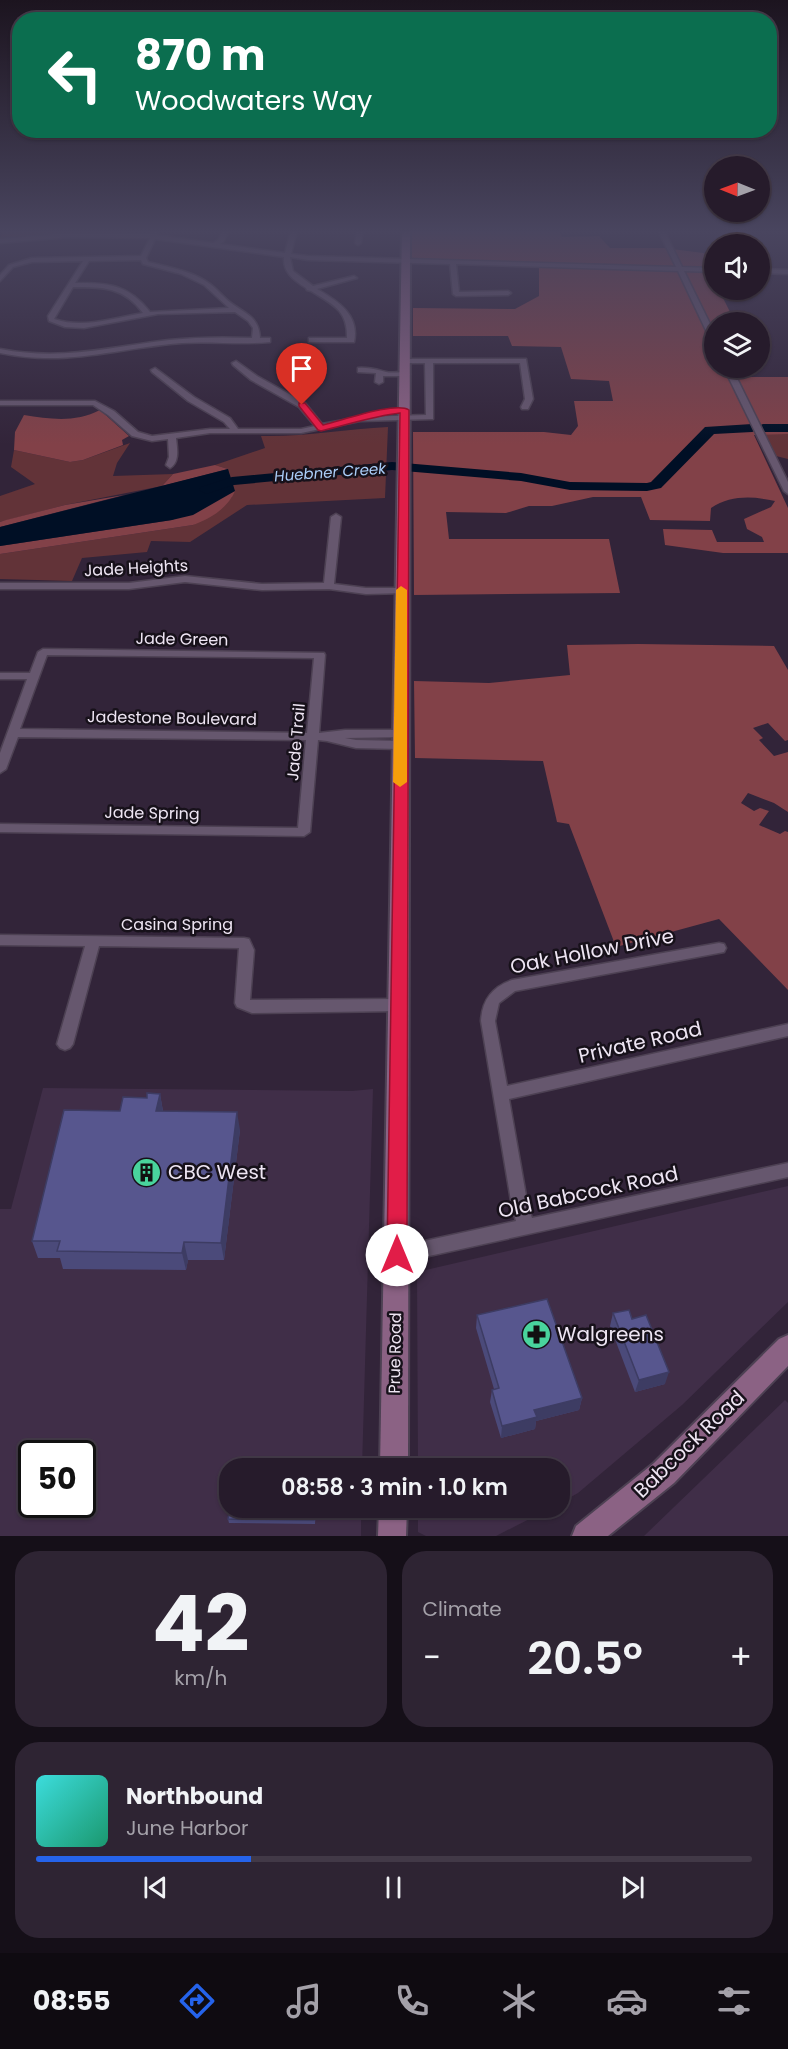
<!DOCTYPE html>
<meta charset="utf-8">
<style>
body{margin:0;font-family:Poppins,sans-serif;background:#2e2433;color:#f1f3f6;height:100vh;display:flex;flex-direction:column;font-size:22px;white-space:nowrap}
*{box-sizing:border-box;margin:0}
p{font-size:20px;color:#a4a1a9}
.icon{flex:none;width:33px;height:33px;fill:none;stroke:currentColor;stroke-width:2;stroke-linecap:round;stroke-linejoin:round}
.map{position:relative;height:1536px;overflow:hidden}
.side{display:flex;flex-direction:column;gap:15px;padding:15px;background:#150f18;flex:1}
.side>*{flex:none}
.guide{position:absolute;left:12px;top:12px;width:765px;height:126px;border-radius:24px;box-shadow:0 2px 4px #0004,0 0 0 2px #423947;background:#0b6e4f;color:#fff;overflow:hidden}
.needle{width:39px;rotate:271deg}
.tools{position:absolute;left:704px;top:156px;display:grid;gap:12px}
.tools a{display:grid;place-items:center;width:66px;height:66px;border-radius:50%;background:#261b2b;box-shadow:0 2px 4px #0004,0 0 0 2px #423947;font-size:30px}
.speed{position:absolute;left:18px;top:1440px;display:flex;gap:12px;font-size:30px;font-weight:700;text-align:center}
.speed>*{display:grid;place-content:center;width:78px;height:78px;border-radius:50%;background:#261b2b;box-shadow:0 2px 4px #0004,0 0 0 2px #423947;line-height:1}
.speed .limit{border:3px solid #111;border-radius:9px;background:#fff;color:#111}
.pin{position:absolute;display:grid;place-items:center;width:51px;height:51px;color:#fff;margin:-62px -26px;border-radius:50% 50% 50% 0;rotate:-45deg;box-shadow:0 0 6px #0007}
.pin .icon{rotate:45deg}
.me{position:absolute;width:66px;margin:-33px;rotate:0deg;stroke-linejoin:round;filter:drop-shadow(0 0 4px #0008)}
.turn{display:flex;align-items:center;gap:21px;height:126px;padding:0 24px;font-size:27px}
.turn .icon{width:78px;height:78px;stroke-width:2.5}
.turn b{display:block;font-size:42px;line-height:51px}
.big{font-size:45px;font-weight:600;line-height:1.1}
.side .tile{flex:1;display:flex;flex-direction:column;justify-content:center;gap:9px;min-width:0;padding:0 21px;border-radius:24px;background:#2e2433}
.side .dial{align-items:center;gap:0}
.dial b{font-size:78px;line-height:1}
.song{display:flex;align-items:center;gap:18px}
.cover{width:72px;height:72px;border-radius:9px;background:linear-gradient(135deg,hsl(180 70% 55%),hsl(160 70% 35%))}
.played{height:6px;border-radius:3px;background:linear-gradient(90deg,#2563eb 30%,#423947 30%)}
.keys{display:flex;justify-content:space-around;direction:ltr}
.heat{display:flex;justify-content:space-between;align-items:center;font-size:33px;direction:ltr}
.side .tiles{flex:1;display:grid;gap:15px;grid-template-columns:1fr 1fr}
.tile:last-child{grid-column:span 2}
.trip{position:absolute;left:219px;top:1458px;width:351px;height:60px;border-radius:24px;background:#261b2b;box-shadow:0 2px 4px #0004,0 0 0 2px #423947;font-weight:600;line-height:60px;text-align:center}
.menu{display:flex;height:96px;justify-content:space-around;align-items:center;background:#0f0b11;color:#a4a1a9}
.menu .icon{width:42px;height:42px}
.menu .active{color:#2563eb}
.menu b{font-size:27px;color:#f1f3f6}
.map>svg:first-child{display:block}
.built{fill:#402e48;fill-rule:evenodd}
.green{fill:#623338}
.forest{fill:#824148}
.water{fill:#000f25}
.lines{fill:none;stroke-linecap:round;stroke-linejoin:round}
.river{fill:#000f25;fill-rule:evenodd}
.street-casing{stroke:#4d4153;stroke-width:3}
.secondary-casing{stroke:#4d4153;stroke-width:4}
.street{fill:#66576e;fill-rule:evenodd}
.secondary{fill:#8b6284;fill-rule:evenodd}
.wall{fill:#4b4a7a}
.shaded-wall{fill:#3d3c63}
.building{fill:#57568e;stroke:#3d3c63;stroke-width:1.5}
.route{fill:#e11d48;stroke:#92132f;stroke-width:1.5}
.slow{fill:#f59e0b}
.labels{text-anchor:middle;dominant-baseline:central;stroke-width:5;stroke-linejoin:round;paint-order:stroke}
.far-water-label{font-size:15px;font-style:italic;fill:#aacdf8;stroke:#17111a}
.street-label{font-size:16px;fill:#eee5f3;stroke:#17111a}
.near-street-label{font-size:20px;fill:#eee5f3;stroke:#17111a}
.near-poi-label{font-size:20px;fill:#eee5f3;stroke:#17111a;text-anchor:start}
</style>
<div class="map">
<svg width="788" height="1536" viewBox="0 0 788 1536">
<rect width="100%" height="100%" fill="#322439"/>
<g class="built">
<path d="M43,1088L352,1091L373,1089L362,1468H230V1508H361V1536H0V1209H11ZM32,1454H82V1504H32Z"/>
<polygon points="788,1186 788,1302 682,1405 578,1493 560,1503 560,1468 418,1468 417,1272"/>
<polygon points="785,1400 788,1403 788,1536 644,1536"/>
<polygon points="418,1508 551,1508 496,1536 426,1536 418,1532"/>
</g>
<g class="green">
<polygon points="3,230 83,230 82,233 0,239"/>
<path d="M388,427L385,498L247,505L190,542L151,541L147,552L82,558L72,581L0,579V554L193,525L222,507L232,497L228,469L215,465L265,448L261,436C304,437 345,429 388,427Z"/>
<polygon points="764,434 788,434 788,459 776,456"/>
<polygon points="130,443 117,463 113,476 173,474 162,486 65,505 0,522 0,496 35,484 11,467 14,450 70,462 83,460"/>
</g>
<g class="forest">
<path d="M412,230H559L562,237L599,236L610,248H664L711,254L714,259V270L710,272L714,281V290H719L735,322H714V368H737L742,377H788V434L754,435L788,508V553H723L665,545L663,529L712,530L717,542H764L762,537L747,529L744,519L771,507L775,501C752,496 731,495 711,508L710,521L650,520L641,497H593L552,506H529L506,513L446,512L449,539H609L620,593L414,595L413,432H544L571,435L578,426L574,401H613L609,381L571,379L561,347L512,346L508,336H413V308L515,309L539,296V263L412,258Z"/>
<path d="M100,410L129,436L122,440L123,445L83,460L70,462L14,450L15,432L24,415C50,419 75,423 100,410Z"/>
<polygon points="215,465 228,469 162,486 173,474"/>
<path d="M235,491C228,508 210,519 193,525L0,554V546L172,520Z"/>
<polygon points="124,495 0,527 0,522 6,520 65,505"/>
<polygon points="638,644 774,646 788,670 788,740 785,741 768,723 753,728 763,738 759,740 774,756 788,752 788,812 774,803 748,793 741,803 754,811 760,808 769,811 759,825 780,834 785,831 788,832 788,990 719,919 616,947 569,824 557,822 543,761 415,758 414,681 489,683 570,675 567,645"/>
</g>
<polygon class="water" points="228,469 235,491 193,515 172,520 0,546 0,527"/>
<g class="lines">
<polygon class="river" points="752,424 758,426 763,424 788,424 788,432 763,432 758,430 752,432 714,434 661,488 647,491 570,490 521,481 392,470 234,485 206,494 199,490 201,487 232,477 392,462 521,473 570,482 647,483 651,482 705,427"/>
<defs>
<g id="street">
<path d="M153,230H159L157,235L213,243L218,240L223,231L226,230L228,232L224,241L220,244L285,253L291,230H297L291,254L308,256L676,267L658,230H664L682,267L714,268V272L684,271L714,332V341L710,339L678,271L456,264L459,292L508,291L511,293L508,295L456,296L453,294L450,264L308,260L290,257L293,271L313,286L354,276L357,278L317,289C338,301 360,315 354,342H309V338H347C348,310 332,304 311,291L307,290L306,288C294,280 283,273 284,257L155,239L146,258L148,262C168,267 193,271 210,284C218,290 224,298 231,303C246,314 259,317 260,338H270V342C241,345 211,341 182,343C116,348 69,367 0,353V349C62,361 109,347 169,340C197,337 225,337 252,338L253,328L248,321L235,312L158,314L84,328L65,327L49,321L48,316L83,261L32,262L13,267L0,281V275L9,265L32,258L141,256L150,238L69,237L0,243V239L69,233L151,234ZM141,260L143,264L181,274L204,285L229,308L150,312C128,284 108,283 75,283L89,261ZM73,287C103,287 124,287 143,313C114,318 83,329 54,319Z"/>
<polygon points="357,230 363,230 361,243 358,245 355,243"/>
<polygon points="759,269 788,270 788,274 759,273"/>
<path d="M403,359H526L533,399L528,409H522L521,407L525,399L520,363H433V419L360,421L301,433H210L176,438C177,448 180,462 170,468L166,465L169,457L168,439L152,441L132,436L108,415L93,405H0V401H95L114,411L138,432L152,436L210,429H230L224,422L188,401L152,372L151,370L155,368L194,397L230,418L238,429H301L315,426L299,407L251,380L233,365L232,363L236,361L257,376L305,403L322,424L360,417L426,415L425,363H406L402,361Z"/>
<path d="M358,368C369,367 378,370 386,372C394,374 402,370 410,374L406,376H383V382L379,384L375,382L376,373L358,372Z"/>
<polygon points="724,368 732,368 788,482 788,494 784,491"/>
<polygon points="336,514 341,517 334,584 366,588 401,588 405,589 405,593 366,594 329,589 262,590 185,582 129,589 0,589 0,583 129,583 185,576 262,584 324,583 331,517"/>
<path d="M43,649L324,653L325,655L319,733L345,730H401L407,734L405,737L345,738L356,740L400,741L406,745L400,749L356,748L327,741L318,740L310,832L304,836L0,832V824L298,828L306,740L18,737L6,769L0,773V753L27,679H0V673H30L38,652ZM47,655L314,658L307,733L20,729Z"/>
<polygon points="0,935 244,938 249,939 254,950 250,1000 398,999 403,1001 405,1005 403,1009 398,1011 252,1013 237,1007 235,1003 239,948 99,946 73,1044 70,1048 65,1050 60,1048 57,1044 85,946 0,945"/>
<path d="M719,943L724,944L726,948L724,952L515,991L499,1003L495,1021L507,1086L788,1024V1036L509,1099L528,1207L532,1218L788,1163V1177L397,1263L391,1261L388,1255L391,1249L397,1247L516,1221L512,1207L481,1021C482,1000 492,987 512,980Z"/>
</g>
<g id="secondary">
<polygon points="402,230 410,230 408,1468 380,1468"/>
<polygon points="788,1335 788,1366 674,1483 608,1536 572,1536 576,1526 654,1463 779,1339"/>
<polygon points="379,1508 407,1508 406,1536 378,1536"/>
</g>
</defs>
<use href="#street" class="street-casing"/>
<use href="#secondary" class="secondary-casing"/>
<use href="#street" class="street"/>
<use href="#secondary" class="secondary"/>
</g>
<g class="wall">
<polygon points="160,1094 163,1111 240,1130 224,1260 188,1260 186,1270 63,1269 60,1258 38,1258 32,1241 147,1098"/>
<polygon points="613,1313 632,1319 665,1384 635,1392 610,1326"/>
<polygon points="477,1315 582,1398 579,1410 536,1421 535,1429 501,1438 490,1402 492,1390 494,1389 476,1328"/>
<polygon points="230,1507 316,1508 315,1524 229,1523 228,1519"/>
</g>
<g class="shaded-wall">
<polygon points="160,1094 163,1112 156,1111"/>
<polygon points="237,1112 240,1130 224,1260 221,1243"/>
<polygon points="184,1242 188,1260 186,1270 182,1253"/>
<polygon points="669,1372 665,1384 635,1392 639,1380"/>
<polygon points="582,1398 579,1410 536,1421 535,1429 501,1438 502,1426 534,1410"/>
</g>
<g class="building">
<polygon points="147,1093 160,1094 156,1111 237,1112 221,1243 184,1242 182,1253 57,1251 60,1241 32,1241 64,1110 120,1111 123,1097 147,1098"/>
<polygon points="547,1299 582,1398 534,1410 537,1417 502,1426 492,1390 499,1388 477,1315"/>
<polygon points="629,1310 632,1319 646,1315 669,1372 639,1380 613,1313"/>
<polygon points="230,1507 315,1508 314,1520 228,1519"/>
</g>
<linearGradient id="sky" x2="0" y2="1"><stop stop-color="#1c141f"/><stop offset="0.52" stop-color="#49455f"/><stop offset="1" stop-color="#49455f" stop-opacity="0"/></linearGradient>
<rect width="788" height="445" fill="url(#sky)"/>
<path class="route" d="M299,403H305L323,425C341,421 396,401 409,410L407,1255L404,1262L397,1265L390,1262L387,1255L400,413C373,416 347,425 321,431L318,430L299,406Z"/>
<polygon class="slow" points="401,586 407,590 407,782 400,787 393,782 396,590"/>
<defs>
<symbol id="building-disc" viewBox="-11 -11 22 22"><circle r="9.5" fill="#49d49d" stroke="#17111a"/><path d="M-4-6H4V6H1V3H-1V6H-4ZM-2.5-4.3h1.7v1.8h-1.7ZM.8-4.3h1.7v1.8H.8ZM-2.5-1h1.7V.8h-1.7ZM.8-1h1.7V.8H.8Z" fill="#111"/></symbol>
<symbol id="pharmacy-disc" viewBox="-11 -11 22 22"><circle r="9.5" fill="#49d49d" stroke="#17111a"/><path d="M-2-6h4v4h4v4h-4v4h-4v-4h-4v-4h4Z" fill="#111"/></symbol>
</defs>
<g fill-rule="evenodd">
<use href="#building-disc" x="130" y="1156" width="33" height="33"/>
<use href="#pharmacy-disc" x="520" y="1318" width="33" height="33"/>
</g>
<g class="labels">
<g class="far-water-label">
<text transform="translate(330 472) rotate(-4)">Huebner Creek</text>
</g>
<g class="street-label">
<text transform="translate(136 568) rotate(-3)">Jade Heights</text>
<text transform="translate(182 639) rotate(1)">Jade Green</text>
<text transform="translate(172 718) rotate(1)">Jadestone Boulevard</text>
<text transform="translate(296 742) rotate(-85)">Jade Trail</text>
<text transform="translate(152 813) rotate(1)">Jade Spring</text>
<text x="177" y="924">Casina Spring</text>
<text transform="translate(395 1353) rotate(-89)">Prue Road</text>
</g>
<g class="near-street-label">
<text transform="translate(592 951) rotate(-11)">Oak Hollow Drive</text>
<text transform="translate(640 1042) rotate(-13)">Private Road</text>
<text transform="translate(588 1192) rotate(-12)">Old Babcock Road</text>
<text transform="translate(689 1444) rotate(-44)">Babcock Road</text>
</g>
<g class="near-poi-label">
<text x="168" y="1172">CBC West</text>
<text x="557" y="1334">Walgreens</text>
</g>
</g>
</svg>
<div class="tools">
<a><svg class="needle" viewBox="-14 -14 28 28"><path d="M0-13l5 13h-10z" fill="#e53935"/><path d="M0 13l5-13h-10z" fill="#a4a1a9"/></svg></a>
<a><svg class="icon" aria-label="sound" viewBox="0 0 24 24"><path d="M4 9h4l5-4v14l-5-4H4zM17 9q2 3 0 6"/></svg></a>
<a><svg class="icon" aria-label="layers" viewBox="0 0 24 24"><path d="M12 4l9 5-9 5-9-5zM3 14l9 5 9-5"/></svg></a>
</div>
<div class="speed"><div class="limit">50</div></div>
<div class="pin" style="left:302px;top:405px;background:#d93025"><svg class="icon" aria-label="arrive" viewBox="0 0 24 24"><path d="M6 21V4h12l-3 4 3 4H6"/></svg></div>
<svg class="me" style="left:397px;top:1255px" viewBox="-20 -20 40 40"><circle r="19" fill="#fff"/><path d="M0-13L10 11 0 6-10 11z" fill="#e11d48"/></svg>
<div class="trip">08:58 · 3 min · 1.0 km</div>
<div class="guide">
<div class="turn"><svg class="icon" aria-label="left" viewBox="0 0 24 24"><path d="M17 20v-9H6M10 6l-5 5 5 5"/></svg><div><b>870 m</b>Woodwaters Way</div></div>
</div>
</div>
<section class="side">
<div class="tiles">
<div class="tile dial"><b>42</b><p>km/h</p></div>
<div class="tile"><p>Climate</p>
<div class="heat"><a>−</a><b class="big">20.5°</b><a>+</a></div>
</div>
<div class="tile">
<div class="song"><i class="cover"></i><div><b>Northbound</b><p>June Harbor</p></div></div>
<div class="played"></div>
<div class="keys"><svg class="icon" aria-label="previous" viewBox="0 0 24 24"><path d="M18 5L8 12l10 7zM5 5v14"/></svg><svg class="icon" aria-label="pause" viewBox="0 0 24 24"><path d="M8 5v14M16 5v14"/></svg><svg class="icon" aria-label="next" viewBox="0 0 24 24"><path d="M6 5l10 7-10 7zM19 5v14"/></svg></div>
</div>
</div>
</section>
<nav class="menu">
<b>08:55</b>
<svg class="icon active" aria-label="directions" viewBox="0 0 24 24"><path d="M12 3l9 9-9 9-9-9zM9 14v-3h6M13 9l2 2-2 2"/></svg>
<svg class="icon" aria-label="music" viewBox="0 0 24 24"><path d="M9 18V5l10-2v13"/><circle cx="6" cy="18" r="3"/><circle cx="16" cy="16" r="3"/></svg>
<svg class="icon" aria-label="phone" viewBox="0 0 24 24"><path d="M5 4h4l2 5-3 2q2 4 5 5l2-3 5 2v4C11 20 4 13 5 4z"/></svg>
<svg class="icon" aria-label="climate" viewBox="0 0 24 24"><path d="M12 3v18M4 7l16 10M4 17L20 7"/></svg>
<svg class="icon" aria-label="car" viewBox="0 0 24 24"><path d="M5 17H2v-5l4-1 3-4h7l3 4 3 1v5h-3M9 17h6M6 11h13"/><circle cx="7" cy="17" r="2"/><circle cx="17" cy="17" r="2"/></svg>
<svg class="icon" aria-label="filters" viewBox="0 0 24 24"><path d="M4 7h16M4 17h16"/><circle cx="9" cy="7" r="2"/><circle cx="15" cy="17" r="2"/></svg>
</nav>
